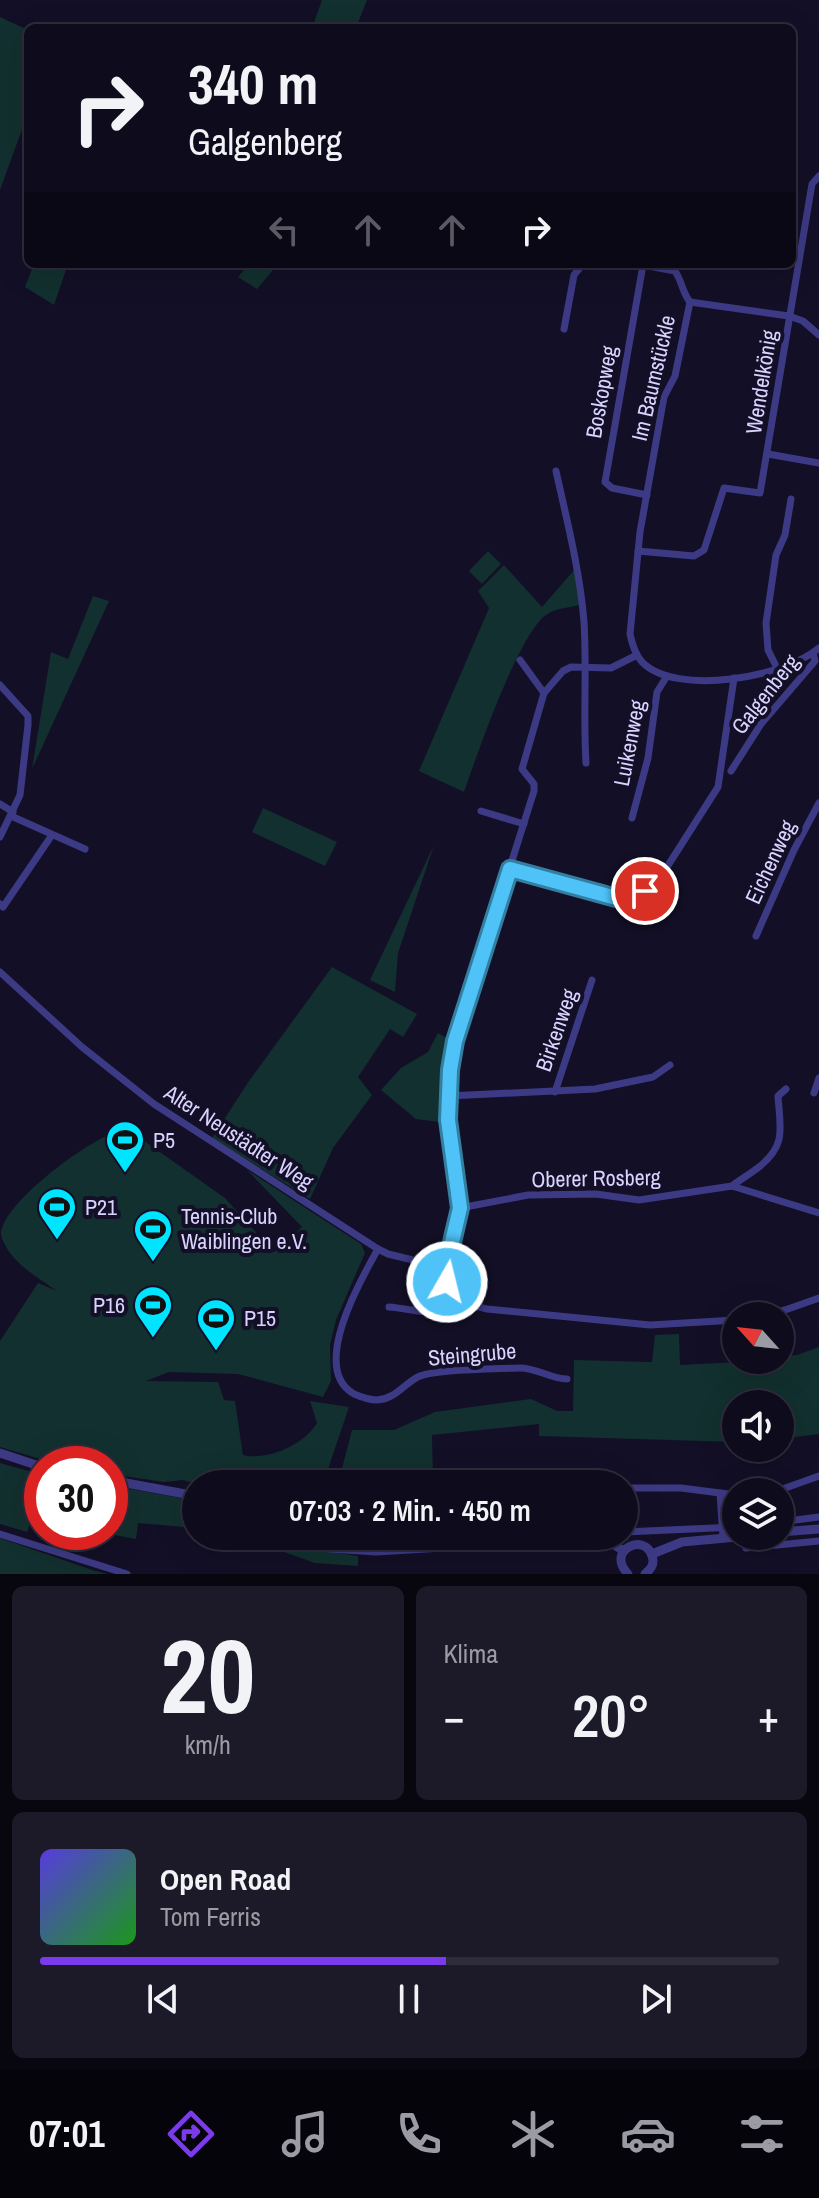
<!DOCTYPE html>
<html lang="de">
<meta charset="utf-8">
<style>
body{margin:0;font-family:"Archivo Narrow",sans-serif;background:#1c1929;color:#f1f3f6;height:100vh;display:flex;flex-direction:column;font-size:30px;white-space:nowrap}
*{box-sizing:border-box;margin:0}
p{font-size:26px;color:#9b9ba3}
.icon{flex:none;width:44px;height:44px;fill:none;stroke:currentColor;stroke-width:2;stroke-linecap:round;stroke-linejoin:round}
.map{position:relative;height:1574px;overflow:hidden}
.panel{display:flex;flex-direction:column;gap:12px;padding:12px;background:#08060f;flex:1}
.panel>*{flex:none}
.top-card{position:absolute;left:24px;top:24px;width:772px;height:244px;border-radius:12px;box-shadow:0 8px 32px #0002,0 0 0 2px #2e2b3b;background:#0e0b1c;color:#f1f3f6;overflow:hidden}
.needle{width:52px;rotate:297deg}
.tools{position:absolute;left:722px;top:1302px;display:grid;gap:16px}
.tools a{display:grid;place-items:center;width:72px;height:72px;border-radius:50%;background:#0e0b1c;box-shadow:0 8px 32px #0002,0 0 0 2px #2e2b3b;font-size:40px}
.speed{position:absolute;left:24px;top:1446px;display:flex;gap:16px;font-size:40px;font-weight:700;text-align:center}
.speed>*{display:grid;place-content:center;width:104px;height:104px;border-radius:50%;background:#0e0b1c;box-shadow:0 8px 32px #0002,0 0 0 2px #2e2b3b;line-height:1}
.speed .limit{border:12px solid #d22;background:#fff;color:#111}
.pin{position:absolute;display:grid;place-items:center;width:68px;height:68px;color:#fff;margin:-34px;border:4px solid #fff;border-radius:50%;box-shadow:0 2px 8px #0007}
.me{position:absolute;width:88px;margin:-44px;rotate:8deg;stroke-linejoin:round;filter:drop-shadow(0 0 6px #0008)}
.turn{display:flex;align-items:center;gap:28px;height:168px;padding:0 32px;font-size:36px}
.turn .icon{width:104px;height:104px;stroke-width:2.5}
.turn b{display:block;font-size:56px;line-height:68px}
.lanes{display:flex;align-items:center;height:76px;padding:0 32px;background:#0003;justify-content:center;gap:40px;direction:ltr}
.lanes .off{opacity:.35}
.big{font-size:60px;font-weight:600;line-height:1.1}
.panel .widget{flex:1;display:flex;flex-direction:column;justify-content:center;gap:12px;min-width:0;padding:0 28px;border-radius:12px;background:#1c1929}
.panel .dial{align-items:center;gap:0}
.dial b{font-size:104px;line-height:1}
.song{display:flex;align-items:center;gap:24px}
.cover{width:96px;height:96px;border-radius:12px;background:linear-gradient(135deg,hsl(250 70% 55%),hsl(120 70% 35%))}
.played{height:8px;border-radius:4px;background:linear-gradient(90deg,#7c3aed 55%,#2e2b3b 55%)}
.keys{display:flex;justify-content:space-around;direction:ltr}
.heat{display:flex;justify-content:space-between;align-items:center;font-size:44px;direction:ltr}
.panel .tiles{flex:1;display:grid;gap:12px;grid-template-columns:1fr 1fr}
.widget:last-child{grid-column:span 2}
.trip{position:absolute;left:182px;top:1470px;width:456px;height:80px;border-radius:40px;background:#0e0b1c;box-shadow:0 8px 32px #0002,0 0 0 2px #2e2b3b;font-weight:600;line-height:80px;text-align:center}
.menu{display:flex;height:128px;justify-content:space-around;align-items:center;background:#06040b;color:#9b9ba3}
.menu .icon{width:56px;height:56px}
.menu .current{color:#7c3aed}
.menu b{font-size:36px;color:#f1f3f6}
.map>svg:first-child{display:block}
.green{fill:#12302f}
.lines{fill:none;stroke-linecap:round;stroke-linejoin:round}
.minor{stroke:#3d3a85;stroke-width:7}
.tertiary{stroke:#3d3a85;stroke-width:9}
.route-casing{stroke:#337fa1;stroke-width:20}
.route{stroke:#4fc3f7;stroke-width:14}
.labels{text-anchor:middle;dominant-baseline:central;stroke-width:8;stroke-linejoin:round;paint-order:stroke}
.street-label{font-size:22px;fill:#d9d4ff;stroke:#130f26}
.poi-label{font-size:22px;fill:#d9d4ff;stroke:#130f26;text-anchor:start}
</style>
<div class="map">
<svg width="819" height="1574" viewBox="0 0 819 1574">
<rect width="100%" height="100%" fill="#130f26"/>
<g class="green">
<polygon points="322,0 367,0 356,28 312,28"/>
<polygon points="0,17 28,30 28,113 0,190"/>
<polygon points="34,264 68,264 54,305 25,287"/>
<polygon points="249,264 278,264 257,289 238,277"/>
<polygon points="488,551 501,564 482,584 469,571"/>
<path d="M504,565L542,607L575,569L579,605C570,608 557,608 549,613C520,628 476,758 464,792L419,771L489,608L478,591Z"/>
<polygon points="93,596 109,601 32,769 51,652 68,659"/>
<polygon points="263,808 337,842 325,866 252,832"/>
<polygon points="434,845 398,953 395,992 370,980"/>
<polygon points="332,967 417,1014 403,1037 390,1029 358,1077 372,1095 333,1148 310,1199 212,1138 249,1081"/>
<polygon points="438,1033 447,1038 440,1122 416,1119 381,1090 401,1068 428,1052"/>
<path d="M130,1131L225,1198L274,1252L302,1227L247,1170L361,1244L365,1253L336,1320L330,1345L331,1381L323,1397L238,1374L169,1372L146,1381L218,1382L224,1400L235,1401L243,1455C267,1461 304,1445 317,1423L310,1401L349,1407L323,1484H196L183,1480L164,1482L110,1474V1464H57L0,1447V1341L38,1283L57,1291C37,1277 8,1261 1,1235C0,1205 86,1142 112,1134C117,1132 124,1132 130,1131Z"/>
<polygon points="679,1334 680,1365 780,1360 780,1357 797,1355 819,1347 819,1434 780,1439 780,1404 736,1404 736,1442 539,1436 539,1424 432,1435 433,1480 340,1476 352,1430 394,1430 435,1412 531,1399 557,1411 573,1411 574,1360 652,1362 655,1335"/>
<polygon points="0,1463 29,1471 42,1482 42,1491 27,1532 0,1524"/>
<polygon points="131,1489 196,1501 196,1528 138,1523 136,1539 98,1532 110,1532 110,1497"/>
<polygon points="239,1536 277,1536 314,1549 358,1556 358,1566 315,1563"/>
<polygon points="0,1538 92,1570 107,1574 0,1574"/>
</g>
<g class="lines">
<g class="minor">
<path d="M690,302L675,376L664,397L640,532L630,634C632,644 635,654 642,662C676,697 786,677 819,648"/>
<polyline points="690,302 789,316 803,321 819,335"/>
<polyline points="564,329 574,275 583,264"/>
<polyline points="768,454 819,463"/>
<path d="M556,471C567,521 580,571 584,622C587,669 583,716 586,763"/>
<path d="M647,495L612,488L605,482L643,265L675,271C682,281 682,292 690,302"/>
<polyline points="638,551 694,556 704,550 724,488 760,493 812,184 819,176"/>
<path d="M637,655L611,668L571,667L563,671L544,693L522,769L534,784V791L455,1041L450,1070L448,1120L460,1208L446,1277C453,1297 466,1305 487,1309L650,1325L736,1320"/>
<polyline points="520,660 544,693"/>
<polyline points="778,670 768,650 766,623 776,555 785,535 791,499"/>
<polyline points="0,685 28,716 28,725 20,795 0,837"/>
<polyline points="731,771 761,724 815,661 813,653"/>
<polyline points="0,804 13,812"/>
<polyline points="481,811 524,824"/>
<polyline points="11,816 85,849"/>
<polyline points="632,818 648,758 657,692 667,676"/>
<polyline points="510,869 620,899 630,898 645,891 660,878 718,787 734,678"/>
<polyline points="0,904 3,907 52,835"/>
<polyline points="756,936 794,850 819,803"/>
<polyline points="0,972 82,1047 154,1104 378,1249 388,1254 446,1268"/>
<polyline points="555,1092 592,980"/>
<polyline points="814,1093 819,1078"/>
<polyline points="448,1096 595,1089 653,1077 670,1065"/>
<path d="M732,1186C741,1179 750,1174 759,1167C787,1145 780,1128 778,1096L786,1089"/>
<polyline points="460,1208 528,1195 596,1194 639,1200 732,1186 819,1213"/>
<path d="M378,1249C361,1279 309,1369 354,1394C361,1397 369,1400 377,1400C396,1399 404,1383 420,1376C437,1369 497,1369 518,1368C536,1367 550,1379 567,1379"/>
<path d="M389,1307C415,1309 442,1320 466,1303"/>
<polyline points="760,1316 785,1310 819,1298"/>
<polyline points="624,1488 681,1488 720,1493 723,1538"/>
<polyline points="774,1492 819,1476"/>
<polyline points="720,1493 736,1495"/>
<polyline points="780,1522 819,1517"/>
<polyline points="624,1532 736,1527"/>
<polyline points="0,1534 127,1574"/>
<polyline points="745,1536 746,1548 819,1541"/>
</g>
<g class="tertiary">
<polyline points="0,1453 42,1467"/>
<polyline points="110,1480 196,1496"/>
<polyline points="780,1532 819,1529"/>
<polyline points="287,1536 330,1548 376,1551 595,1538 606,1540 624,1551"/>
<polyline points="652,1554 682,1542 748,1536"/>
<path d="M628,1574C605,1550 645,1532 652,1556C655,1564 651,1569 645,1574"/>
</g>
</g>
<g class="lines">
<defs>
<polyline id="route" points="447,1282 446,1268 460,1208 448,1120 450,1070 455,1041 510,869 620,899 630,898 645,891"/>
</defs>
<use href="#route" class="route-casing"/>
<use href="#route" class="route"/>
</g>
<defs>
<symbol id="stadium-pin" viewBox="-11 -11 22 30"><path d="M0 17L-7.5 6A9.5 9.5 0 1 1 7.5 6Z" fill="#00e5ff" stroke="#130f26"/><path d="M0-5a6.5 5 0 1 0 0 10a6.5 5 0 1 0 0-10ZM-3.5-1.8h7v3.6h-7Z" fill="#111"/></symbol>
</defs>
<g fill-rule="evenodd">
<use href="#stadium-pin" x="103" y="1118" width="44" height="60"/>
<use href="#stadium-pin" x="35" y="1185" width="44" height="60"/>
<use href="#stadium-pin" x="131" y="1207" width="44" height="60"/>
<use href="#stadium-pin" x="131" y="1283" width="44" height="60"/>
<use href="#stadium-pin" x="194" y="1296" width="44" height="60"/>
</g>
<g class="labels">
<g class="street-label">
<text transform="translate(653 378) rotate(-77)">Im Baumstückle</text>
<text transform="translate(761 382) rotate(-81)">Wendelkönig</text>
<text transform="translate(601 392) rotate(-80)">Boskopweg</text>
<text transform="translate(765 694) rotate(-52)">Galgenberg</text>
<text transform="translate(629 743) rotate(-79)">Luikenweg</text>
<text transform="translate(770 862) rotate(-65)">Eichenweg</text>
<text transform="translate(556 1030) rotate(-71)">Birkenweg</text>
<text transform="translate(239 1137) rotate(33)">Alter Neustädter Weg</text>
<text transform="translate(596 1178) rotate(-1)">Oberer Rosberg</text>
<text transform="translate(472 1354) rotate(-5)">Steingrube</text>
</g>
<g class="poi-label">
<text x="153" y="1140">P5</text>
<text x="85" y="1207">P21</text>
<text x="181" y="1216">Tennis-Club<tspan x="181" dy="25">Waiblingen e.V.</tspan></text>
<text x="125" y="1305" text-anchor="end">P16</text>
<text x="244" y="1318">P15</text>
</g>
</g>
</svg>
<div class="tools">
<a><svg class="needle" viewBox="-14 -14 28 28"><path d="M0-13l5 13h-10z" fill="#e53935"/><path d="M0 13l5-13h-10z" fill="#9b9ba3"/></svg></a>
<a><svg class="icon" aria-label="sound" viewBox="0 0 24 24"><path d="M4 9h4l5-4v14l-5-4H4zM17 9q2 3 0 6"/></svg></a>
<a><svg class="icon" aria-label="layers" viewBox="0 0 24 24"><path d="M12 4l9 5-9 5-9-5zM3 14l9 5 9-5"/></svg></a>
</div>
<div class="speed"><div class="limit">30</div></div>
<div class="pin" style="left:645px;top:891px;background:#d93025"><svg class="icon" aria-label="arrive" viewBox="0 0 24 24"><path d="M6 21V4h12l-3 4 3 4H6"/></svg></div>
<svg class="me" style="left:447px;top:1282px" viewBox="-20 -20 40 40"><circle r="17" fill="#4fc3f7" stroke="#fff" stroke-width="3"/><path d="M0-11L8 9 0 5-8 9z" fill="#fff"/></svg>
<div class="trip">07:03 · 2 Min. · 450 m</div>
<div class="top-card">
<div class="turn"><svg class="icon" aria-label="right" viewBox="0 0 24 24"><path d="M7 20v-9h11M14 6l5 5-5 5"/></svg><div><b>340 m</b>Galgenberg</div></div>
<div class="lanes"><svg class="icon off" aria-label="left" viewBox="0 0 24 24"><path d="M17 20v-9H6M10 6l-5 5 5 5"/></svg><svg class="icon off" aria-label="ahead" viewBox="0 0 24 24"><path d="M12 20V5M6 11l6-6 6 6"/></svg><svg class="icon off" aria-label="ahead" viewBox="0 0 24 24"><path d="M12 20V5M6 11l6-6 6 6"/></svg><svg class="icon" aria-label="right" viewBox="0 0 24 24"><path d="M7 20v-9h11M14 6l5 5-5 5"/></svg></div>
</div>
</div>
<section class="panel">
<div class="tiles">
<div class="widget dial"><b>20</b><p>km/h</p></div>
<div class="widget"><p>Klima</p>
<div class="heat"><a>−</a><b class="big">20°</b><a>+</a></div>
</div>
<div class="widget">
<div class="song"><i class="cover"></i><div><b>Open Road</b><p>Tom Ferris</p></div></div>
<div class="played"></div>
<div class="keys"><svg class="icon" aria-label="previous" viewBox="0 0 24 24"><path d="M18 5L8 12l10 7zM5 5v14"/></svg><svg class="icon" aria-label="pause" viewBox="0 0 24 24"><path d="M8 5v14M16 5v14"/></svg><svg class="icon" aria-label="next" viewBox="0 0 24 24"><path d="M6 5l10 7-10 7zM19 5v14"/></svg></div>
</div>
</div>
</section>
<nav class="menu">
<b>07:01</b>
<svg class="icon current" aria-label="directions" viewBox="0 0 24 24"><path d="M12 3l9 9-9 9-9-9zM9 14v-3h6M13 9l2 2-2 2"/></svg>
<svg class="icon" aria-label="music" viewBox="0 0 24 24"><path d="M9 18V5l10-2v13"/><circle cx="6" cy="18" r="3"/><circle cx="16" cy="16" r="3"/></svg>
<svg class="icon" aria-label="phone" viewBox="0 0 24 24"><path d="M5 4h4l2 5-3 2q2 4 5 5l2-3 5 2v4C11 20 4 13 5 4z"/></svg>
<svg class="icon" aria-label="climate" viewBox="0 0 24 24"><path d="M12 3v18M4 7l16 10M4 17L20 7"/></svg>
<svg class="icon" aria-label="car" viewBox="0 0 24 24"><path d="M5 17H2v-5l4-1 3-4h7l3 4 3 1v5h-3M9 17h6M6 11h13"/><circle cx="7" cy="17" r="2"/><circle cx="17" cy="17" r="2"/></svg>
<svg class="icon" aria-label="filters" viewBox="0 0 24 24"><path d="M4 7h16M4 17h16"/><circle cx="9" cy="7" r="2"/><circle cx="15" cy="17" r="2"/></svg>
</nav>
